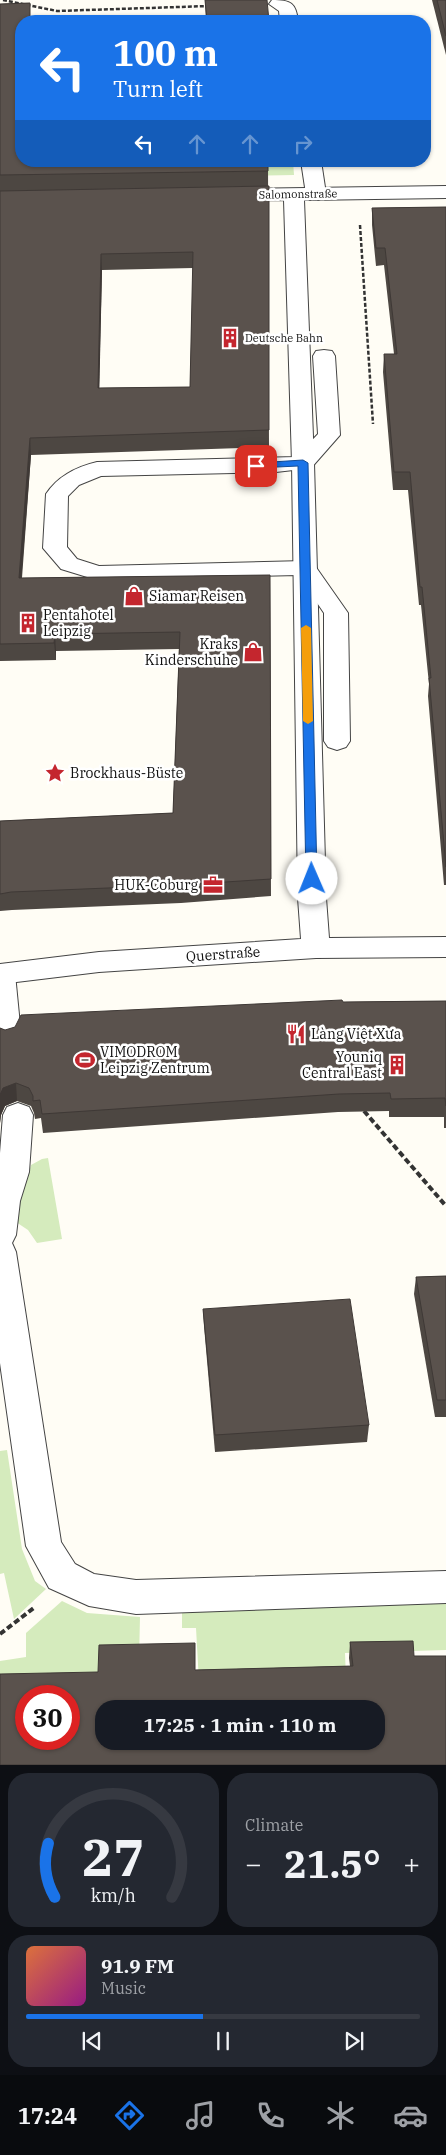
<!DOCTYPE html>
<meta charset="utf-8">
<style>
body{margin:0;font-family:"IBM Plex Serif",serif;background:#242831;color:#f1f3f6;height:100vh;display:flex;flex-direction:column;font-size:19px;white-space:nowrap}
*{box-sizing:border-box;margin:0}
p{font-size:16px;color:#9ea1a6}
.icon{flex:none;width:28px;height:28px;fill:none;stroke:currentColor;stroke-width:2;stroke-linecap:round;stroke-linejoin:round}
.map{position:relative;height:1765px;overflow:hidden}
.drawer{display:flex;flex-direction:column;gap:8px;padding:8px;background:#0d0f14;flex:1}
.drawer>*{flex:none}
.top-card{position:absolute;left:15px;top:15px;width:416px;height:152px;border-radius:20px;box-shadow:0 1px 4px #0004;background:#1a73e8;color:#fff;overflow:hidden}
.speed{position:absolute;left:15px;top:1685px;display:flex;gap:10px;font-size:25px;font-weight:700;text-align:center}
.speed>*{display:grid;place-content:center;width:65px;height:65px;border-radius:50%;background:#171b24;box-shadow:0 1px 4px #0004;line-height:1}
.speed .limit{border:8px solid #d22;background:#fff;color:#111}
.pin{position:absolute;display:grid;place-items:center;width:42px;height:42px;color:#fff;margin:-21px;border-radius:10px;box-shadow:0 2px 8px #0006}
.me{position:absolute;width:55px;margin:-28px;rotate:359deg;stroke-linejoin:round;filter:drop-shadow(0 0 4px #0008)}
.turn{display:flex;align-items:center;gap:18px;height:105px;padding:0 15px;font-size:22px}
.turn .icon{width:65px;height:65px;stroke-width:2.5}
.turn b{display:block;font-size:35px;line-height:42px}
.lanes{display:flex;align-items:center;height:48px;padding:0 15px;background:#0003;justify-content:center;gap:25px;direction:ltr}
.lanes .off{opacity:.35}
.big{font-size:38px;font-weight:700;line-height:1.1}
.drawer .widget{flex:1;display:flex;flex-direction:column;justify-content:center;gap:8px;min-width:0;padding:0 18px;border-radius:20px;background:#242831}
.drawer .dial{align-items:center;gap:0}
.dial svg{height:130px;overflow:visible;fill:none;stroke:#363941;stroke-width:7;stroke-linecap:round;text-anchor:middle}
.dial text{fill:#f1f3f6;stroke:none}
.song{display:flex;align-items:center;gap:15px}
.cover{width:60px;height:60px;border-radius:8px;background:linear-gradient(135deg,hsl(20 70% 55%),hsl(310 70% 35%))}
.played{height:5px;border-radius:2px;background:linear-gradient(90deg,#1a73e8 45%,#363941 45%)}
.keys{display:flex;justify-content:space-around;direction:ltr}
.heat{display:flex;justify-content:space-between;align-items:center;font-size:28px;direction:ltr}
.drawer .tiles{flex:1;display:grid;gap:8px;grid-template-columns:1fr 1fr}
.widget:last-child{grid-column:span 2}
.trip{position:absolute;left:95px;top:1700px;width:290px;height:50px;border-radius:20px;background:#171b24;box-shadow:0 1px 4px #0004;font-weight:700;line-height:50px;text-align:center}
.menu{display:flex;height:80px;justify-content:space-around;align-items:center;background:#090b0e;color:#9ea1a6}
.menu .icon{width:35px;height:35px}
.menu .on{color:#1a73e8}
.menu b{font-size:22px;color:#f1f3f6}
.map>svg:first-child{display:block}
.green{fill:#d5ebbd}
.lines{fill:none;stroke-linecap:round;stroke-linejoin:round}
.lane-casing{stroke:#444;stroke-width:2}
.street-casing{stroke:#444;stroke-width:2}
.path-far1{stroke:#333;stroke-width:2.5;stroke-dasharray:4 2;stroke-linecap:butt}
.path{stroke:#333;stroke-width:4;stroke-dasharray:6 3;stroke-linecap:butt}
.lane{fill:#fff;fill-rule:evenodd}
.street{fill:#fff;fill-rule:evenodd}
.wall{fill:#4d4742;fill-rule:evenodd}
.shaded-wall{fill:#3f3936}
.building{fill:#5a524d;stroke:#3f3936;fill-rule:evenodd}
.route{fill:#1a73e8;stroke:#114b97}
.slow{fill:#f59e0b}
.labels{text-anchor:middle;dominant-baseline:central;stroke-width:5;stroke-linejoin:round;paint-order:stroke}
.far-street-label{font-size:11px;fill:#111;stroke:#fff}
.far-poi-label{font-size:11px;fill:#111;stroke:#fff;text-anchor:start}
.poi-label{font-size:14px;fill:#111;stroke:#fff;text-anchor:start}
.street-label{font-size:14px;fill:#111;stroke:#fff}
</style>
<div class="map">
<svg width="446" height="1765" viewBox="0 0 446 1765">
<rect width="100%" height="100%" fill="#fffdf5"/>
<g class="green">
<polygon points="232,161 293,161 294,175 230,176"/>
<polygon points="48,1158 62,1239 37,1243 28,1230 16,1222 21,1197 31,1165 42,1159"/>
<polygon points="7,1450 22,1549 35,1581 46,1589 14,1619 4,1573 0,1574 0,1451"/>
<polygon points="62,1601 87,1613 140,1617 139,1660 99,1688 0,1690 0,1661 26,1657 26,1633"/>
<polygon points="423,1602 446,1604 446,1650 345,1653 346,1679 199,1682 196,1628 182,1628 182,1610"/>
</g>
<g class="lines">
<defs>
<g id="lane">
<path d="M272,0C291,0 296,3 298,21H280L279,11L269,4Z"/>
<polygon points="301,161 321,161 326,194 323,198 316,200 309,198 306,194"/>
<path d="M324,350L332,351L335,356L340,435L311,468L276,472L101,476L79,485L68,496L67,547L77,559L99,566L305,561L313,563L348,613L350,741L346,747L337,750L328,747L324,741V613L298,575L97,580L61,569L43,548L46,494C58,476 76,467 97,462L296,457L318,434L313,356L316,351Z"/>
<polygon points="0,964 11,967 15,974 21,1035 16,1043 6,1046 0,1044"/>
<polygon points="18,1103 29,1107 33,1115 29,1172 20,1201 16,1235 12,1243 16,1252 61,1542 75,1564 94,1574 136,1580 446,1571 446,1603 136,1614 89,1606 49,1588 26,1546 0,1363 0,1153 3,1115 7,1107"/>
</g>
<polygon id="street" points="446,186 446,198 304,200 314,463 326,898 329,938 446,937 446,957 316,958 99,972 0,984 0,964 99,952 301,939 298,898 292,463 284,200 233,201 226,199 223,195 226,191 233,189"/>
</defs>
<use href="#lane" class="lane-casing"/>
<use href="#street" class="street-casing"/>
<g class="path-far1">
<polyline points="3,0 57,11 209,6"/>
<polyline points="360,225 373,424"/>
</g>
<g class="path">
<polyline points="364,1111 446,1206"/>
<polyline points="0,1634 35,1607"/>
</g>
<use href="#lane" class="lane"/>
<use href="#street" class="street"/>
</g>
<g class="wall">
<polygon points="205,0 269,21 206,21"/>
<polygon points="432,0 446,0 446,55"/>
<path d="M30,3V21H21V161H268L269,447L31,455L22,578L270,575L271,896L181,903L12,910L0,911V821L173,813L179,649L56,651V660L0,661V4ZM193,268L190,387L99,388L102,270Z"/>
<polygon points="446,207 446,885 444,885 428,696 429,684 421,605 419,605 408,490 393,490 383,372 384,354 394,354 384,265 376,266 372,225 372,208"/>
<polygon points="446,1001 446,1128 444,1128 444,1117 389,1117 389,1111 338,1112 43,1133 41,1118 35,1119 34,1113 31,1106 17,1101 5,1106 1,1115 0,1123 0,1028 5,1030 343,1002"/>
<polygon points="446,1276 446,1417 435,1417 414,1294 416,1277"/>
<polygon points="203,1309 369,1425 367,1442 215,1452 204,1326"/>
<polygon points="350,1642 414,1656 446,1765 195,1670 350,1666 349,1658"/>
</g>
<g class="shaded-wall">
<polygon points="101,254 102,270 99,405 98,388"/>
<polygon points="30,438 31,455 20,595 19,578"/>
<polygon points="55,634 56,651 56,660 54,643"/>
<polygon points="16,1083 17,1101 5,1106 1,1115 0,1123 0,1095 3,1088"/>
</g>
<g class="building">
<polygon points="205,0 267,0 269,21 207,21"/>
<polygon points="437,0 446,0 446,36"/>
<polygon points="30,3 30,21 21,21 21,161 268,161 268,171 0,175 0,4"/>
<path d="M269,186V430L30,438L19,578L270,575L271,879L180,885L11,892L0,894V821L173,813L180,632L55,634L54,643L0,644V191ZM193,252L190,387L98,388L101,254Z"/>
<polygon points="446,207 446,867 429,678 431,678 422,587 420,587 410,472 394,472 384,354 397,354 385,248 376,248 372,208"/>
<polygon points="342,1000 343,1002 446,1001 446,1106 445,1098 391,1099 390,1093 339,1094 42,1114 40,1100 33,1101 33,1096 29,1088 16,1083 3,1088 0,1095 0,1028 5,1030 15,1027 21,1015"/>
<polygon points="446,1276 446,1400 437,1400 416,1277"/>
<polygon points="350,1299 369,1425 215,1435 203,1309"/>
<path d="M413,1641L414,1656H446V1765H0V1674L98,1672L99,1645L195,1643V1670L353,1666L350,1642ZM26,1696H69V1739H26ZM104,1709H376V1741H104Z"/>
</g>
<polygon class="route" points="303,460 308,463 317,879 312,883 306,879 298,466 256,468 251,466 256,463"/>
<polygon class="slow" points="306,625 311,628 313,721 308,724 303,721 301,628"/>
<defs>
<symbol id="building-bare" viewBox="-9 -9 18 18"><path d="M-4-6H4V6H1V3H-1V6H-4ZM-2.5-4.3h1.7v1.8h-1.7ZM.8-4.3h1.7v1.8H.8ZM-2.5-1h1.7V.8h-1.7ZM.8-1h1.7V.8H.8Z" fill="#c4262e" stroke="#fff" stroke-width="2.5" paint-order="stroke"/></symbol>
<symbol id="shop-bare" viewBox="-9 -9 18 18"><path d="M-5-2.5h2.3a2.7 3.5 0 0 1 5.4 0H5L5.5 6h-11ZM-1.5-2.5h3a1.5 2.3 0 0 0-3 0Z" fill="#c4262e" stroke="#fff" stroke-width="2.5" paint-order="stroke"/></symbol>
<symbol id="sight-bare" viewBox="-9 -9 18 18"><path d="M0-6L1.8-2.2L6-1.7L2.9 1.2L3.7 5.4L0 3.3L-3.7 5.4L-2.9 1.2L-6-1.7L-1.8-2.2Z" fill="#c4262e" stroke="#fff" stroke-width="2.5" paint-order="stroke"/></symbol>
<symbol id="office-bare" viewBox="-9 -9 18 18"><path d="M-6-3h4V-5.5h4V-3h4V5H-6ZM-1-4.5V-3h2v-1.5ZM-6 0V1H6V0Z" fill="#c4262e" stroke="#fff" stroke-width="2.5" paint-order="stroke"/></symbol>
<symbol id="restaurant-bare" viewBox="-9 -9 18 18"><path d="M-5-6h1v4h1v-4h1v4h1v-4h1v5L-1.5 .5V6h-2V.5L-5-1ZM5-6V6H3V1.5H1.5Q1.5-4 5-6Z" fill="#c4262e" stroke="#fff" stroke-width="2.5" paint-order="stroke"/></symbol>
<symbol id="stadium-bare" viewBox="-9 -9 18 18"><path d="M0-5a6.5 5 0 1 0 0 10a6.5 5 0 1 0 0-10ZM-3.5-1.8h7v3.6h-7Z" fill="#c4262e" stroke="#fff" stroke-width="2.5" paint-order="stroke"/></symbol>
</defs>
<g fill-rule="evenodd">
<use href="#building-bare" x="216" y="324" width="28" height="28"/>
<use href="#shop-bare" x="120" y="582" width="28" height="28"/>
<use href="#building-bare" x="14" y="609" width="28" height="28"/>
<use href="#shop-bare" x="239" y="638" width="28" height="28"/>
<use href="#sight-bare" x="41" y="759" width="28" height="28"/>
<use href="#office-bare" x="199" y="871" width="28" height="28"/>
<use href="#restaurant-bare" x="282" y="1020" width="28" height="28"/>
<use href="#stadium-bare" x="71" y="1046" width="28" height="28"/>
<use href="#building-bare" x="383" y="1051" width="28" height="28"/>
</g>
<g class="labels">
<g class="far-street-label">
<text transform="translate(298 194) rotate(-1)">Salomonstraße</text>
</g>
<g class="far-poi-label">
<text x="245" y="338">Deutsche Bahn</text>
</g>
<g class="poi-label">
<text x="149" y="596">Siamar Reisen</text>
<text x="43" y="615">Pentahotel<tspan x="43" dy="16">Leipzig</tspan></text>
<text x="238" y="644" text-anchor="end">Kraks<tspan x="238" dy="16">Kinderschuhe</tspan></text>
<text x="70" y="773">Brockhaus-Büste</text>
<text x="198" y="885" text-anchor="end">HUK-Coburg</text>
<text x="311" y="1034">Làng Việt Xưa</text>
<text x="100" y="1052">VIMODROM<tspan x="100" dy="16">Leipzig Zentrum</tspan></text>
<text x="382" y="1057" text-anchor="end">Youniq<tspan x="382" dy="16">Central East</tspan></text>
</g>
<g class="street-label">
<text transform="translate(223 954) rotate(-4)">Querstraße</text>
</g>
</g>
</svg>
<div class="speed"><div class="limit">30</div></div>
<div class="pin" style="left:256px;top:466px;background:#d93025"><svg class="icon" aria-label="arrive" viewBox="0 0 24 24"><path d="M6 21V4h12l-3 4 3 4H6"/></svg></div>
<svg class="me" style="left:312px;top:879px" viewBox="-20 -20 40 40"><circle r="19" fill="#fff"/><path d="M0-13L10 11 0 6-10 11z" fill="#1a73e8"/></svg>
<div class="trip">17:25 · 1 min · 110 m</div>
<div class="top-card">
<div class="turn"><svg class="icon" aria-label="left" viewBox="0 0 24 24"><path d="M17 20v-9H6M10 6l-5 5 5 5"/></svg><div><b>100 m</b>Turn left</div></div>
<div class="lanes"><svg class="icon" aria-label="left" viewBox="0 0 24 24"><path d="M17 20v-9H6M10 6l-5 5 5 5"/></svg><svg class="icon off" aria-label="ahead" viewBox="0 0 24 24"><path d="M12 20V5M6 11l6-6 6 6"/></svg><svg class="icon off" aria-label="ahead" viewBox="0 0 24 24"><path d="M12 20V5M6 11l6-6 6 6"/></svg><svg class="icon off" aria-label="right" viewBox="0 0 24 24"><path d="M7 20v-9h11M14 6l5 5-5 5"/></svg></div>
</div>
</div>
<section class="drawer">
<div class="tiles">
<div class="widget dial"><svg viewBox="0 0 100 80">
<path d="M14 69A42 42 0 1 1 86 69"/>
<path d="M14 69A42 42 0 0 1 10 36" stroke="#1a73e8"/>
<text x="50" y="56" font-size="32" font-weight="700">27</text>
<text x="50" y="72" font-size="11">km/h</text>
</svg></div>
<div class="widget"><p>Climate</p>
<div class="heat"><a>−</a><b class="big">21.5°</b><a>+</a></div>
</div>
<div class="widget">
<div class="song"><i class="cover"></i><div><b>91.9 FM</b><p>Music</p></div></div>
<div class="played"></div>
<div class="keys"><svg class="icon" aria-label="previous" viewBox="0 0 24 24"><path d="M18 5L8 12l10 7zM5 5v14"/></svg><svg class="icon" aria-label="pause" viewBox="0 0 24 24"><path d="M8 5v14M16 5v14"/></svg><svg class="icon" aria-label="next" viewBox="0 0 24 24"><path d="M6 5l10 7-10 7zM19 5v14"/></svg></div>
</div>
</div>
</section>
<nav class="menu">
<b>17:24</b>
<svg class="icon on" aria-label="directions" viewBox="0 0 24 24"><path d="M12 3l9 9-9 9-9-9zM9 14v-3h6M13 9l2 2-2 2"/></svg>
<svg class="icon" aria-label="music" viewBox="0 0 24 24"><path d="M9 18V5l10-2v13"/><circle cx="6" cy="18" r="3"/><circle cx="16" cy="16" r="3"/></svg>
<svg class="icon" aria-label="phone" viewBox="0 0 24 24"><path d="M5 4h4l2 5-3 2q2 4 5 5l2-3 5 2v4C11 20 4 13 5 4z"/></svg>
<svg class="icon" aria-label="climate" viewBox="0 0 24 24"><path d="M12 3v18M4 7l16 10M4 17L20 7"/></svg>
<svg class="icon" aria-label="car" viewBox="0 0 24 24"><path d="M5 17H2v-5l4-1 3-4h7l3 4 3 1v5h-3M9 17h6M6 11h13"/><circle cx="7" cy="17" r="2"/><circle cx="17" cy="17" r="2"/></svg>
</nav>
